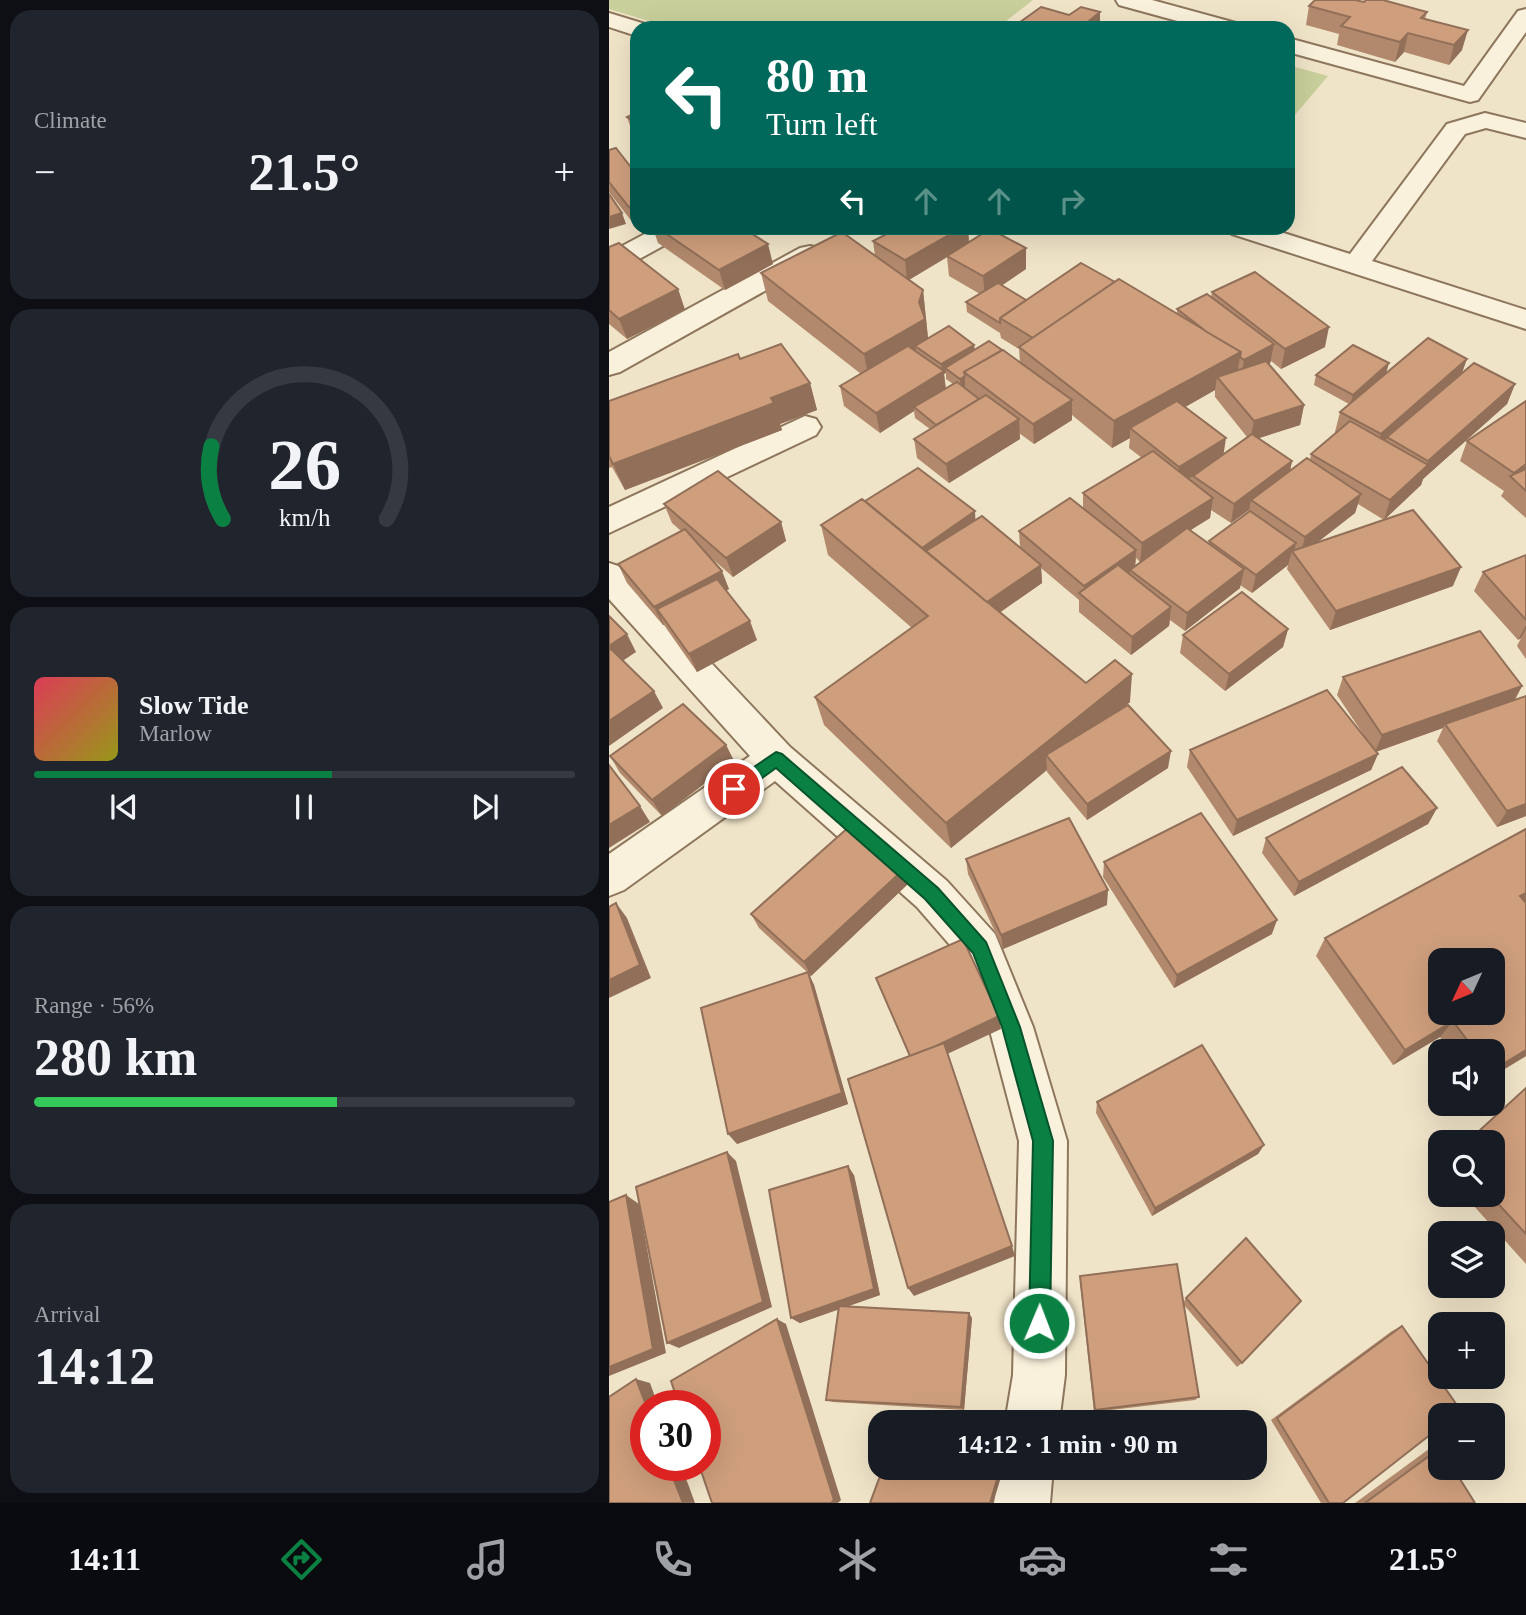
<!DOCTYPE html>
<meta charset="utf-8">
<style>
body{margin:0;font-family:Georgia,serif;background:#20242c;color:#f1f3f6;height:100vh;display:flex;flex-direction:column;font-size:26px;white-space:nowrap}
*{box-sizing:border-box;margin:0}
p{font-size:23px;color:#9ea1a6}
.icon{flex:none;width:38px;height:38px;fill:none;stroke:currentColor;stroke-width:2;stroke-linecap:round;stroke-linejoin:round}
.map{position:relative;flex:1;overflow:hidden}
.side{display:flex;flex-direction:column;gap:10px;padding:10px;background:#0d0f14;width:609px}
.side>*{flex:none}
.banner{position:absolute;left:21px;top:21px;width:665px;height:214px;border-radius:21px;box-shadow:0 7px 28px #0002;background:#00695c;color:#fff;overflow:hidden}
.needle{width:46px;rotate:226deg}
.controls{position:absolute;left:819px;top:948px;display:grid;gap:14px}
.controls a{display:grid;place-items:center;width:77px;height:77px;border-radius:14px;background:#171b24;box-shadow:0 7px 28px #0002;font-size:35px}
.speed{position:absolute;left:21px;top:1390px;display:flex;gap:14px;font-size:35px;font-weight:700;text-align:center}
.speed>*{display:grid;place-content:center;width:91px;height:91px;border-radius:50%;background:#171b24;box-shadow:0 7px 28px #0002;line-height:1}
.speed .limit{border:10px solid #d22;background:#fff;color:#111}
.pin{position:absolute;display:grid;place-items:center;width:60px;height:60px;color:#fff;margin:-30px;border:4px solid #fff;border-radius:50%;box-shadow:0 2px 7px #0007}
.me{position:absolute;width:77px;margin:-38px;rotate:1deg;stroke-linejoin:round;filter:drop-shadow(0 0 5px #0008)}
.turn{display:flex;align-items:center;gap:24px;height:147px;padding:0 21px;font-size:32px}
.turn .icon{width:91px;height:91px;stroke-width:2.5}
.turn b{display:block;font-size:49px;line-height:60px}
.lanes{display:flex;align-items:center;height:66px;padding:0 21px;background:#0003;justify-content:center;gap:35px;direction:ltr}
.lanes .off{opacity:.35}
.big{font-size:52px;font-weight:800;line-height:1.1}
.side .card{flex:1;display:flex;flex-direction:column;justify-content:center;gap:10px;min-width:0;padding:0 24px;border-radius:21px;background:#20242c}
.side .dial{align-items:center;gap:0}
.dial svg{height:182px;overflow:visible;fill:none;stroke:#363941;stroke-width:7;stroke-linecap:round;text-anchor:middle}
.dial text{fill:#f1f3f6;stroke:none}
.song{display:flex;align-items:center;gap:21px}
.cover{width:84px;height:84px;border-radius:10px;background:linear-gradient(135deg,hsl(350 70% 55%),hsl(60 70% 35%))}
.played{height:7px;border-radius:4px;background:linear-gradient(90deg,#0b8043 55%,#363941 55%)}
.keys{display:flex;justify-content:space-around;direction:ltr}
.heat{display:flex;justify-content:space-between;align-items:center;font-size:38px;direction:ltr}
.charge{height:10px;border-radius:5px;background:linear-gradient(90deg,#34c759 56%,#363941 0)}
.trip{position:absolute;left:259px;top:1410px;width:399px;height:70px;border-radius:21px;background:#171b24;box-shadow:0 7px 28px #0002;font-weight:800;line-height:70px;text-align:center}
.tabs{display:flex;height:112px;justify-content:space-around;align-items:center;background:#090b0e;color:#9ea1a6}
.tabs .icon{width:49px;height:49px}
.tabs .selected{color:#0b8043}
.tabs b{font-size:32px;color:#f1f3f6}
main{display:flex;flex:1;min-height:0}
.map>svg:first-child{display:block}
.green{fill:#c9cf9b}
.lines{fill:none;stroke-linecap:round;stroke-linejoin:round}
.minor-casing{stroke:#8d765c;stroke-width:4}
.minor{fill:#faf1dc;fill-rule:evenodd}
.wall{fill:#b2896c;fill-rule:evenodd}
.shaded-wall{fill:#916f58}
.building{fill:#cf9f7d;stroke:#916f58;stroke-width:2;fill-rule:evenodd}
.route{fill:#0b8043;stroke:#07532c;stroke-width:2}
</style>
<main>
<section class="side">
<div class="card"><p>Climate</p>
<div class="heat"><a>−</a><b class="big">21.5°</b><a>+</a></div>
</div>
<div class="card dial"><svg viewBox="0 0 100 80">
<path d="M14 69A42 42 0 1 1 86 69"/>
<path d="M14 69A42 42 0 0 1 9 37" stroke="#0b8043"/>
<text x="50" y="56" font-size="32" font-weight="700">26</text>
<text x="50" y="72" font-size="11">km/h</text>
</svg></div>
<div class="card">
<div class="song"><i class="cover"></i><div><b>Slow Tide</b><p>Marlow</p></div></div>
<div class="played"></div>
<div class="keys"><svg class="icon" aria-label="previous" viewBox="0 0 24 24"><path d="M18 5L8 12l10 7zM5 5v14"/></svg><svg class="icon" aria-label="pause" viewBox="0 0 24 24"><path d="M8 5v14M16 5v14"/></svg><svg class="icon" aria-label="next" viewBox="0 0 24 24"><path d="M6 5l10 7-10 7zM19 5v14"/></svg></div>
</div>
<div class="card"><p>Range · 56%</p><b class="big">280 km</b><div class="charge"></div></div>
<div class="card"><p>Arrival</p><b class="big">14:12</b></div>
</section>
<div class="map">
<svg width="917" height="1503" viewBox="0 0 917 1503">
<rect width="100%" height="100%" fill="#f0e4c8"/>
<g class="green">
<polygon points="0,0 424,0 388,28 63,28 0,9"/>
<polygon points="679,65 719,76 679,123"/>
</g>
<g class="lines">
<defs>
<g id="minor">
<polygon points="507,0 543,0 627,23 630,28 594,28 510,5"/>
<polygon points="917,9 917,32 869,100 861,102 679,52 679,38 855,86 909,11"/>
<polygon points="0,13 36,24 39,28 28,28 28,36 0,27"/>
<polygon points="876,113 917,123 917,138 877,128 856,134 763,261 917,310 917,329 623,234 620,228 659,228 741,254 838,124"/>
<polygon points="47,228 79,228 76,234 10,270 0,272 0,253"/>
<polygon points="201,246 211,248 215,254 211,260 11,372 0,375 0,352 191,248"/>
<polygon points="196,416 207,419 212,427 207,435 0,533 0,507"/>
<polygon points="0,563 12,567 181,747 338,881 386,934 424,1027 458,1141 456,1375 450,1423 396,1423 404,1375 410,1141 380,1027 354,960 308,907 166,781 15,890 0,896 0,854 141,756 0,599"/>
<polygon points="390,1468 444,1468 441,1503 385,1503"/>
</g>
</defs>
<use href="#minor" class="minor-casing"/>
<use href="#minor" class="minor"/>
</g>
<g class="wall">
<polygon points="755,2 818,12 816,19 853,50 840,65 795,52 786,62 728,45 730,34 697,25 700,6"/>
<polygon points="28,112 28,139 25,137 18,117"/>
<polygon points="0,150 28,175 28,227 27,227 0,192"/>
<polygon points="44,228 134,228 164,264 116,290 49,243"/>
<path d="M359,228L360,242L417,269L393,285L417,300L506,282L568,314V309L602,297L603,292L716,347L672,369L662,361L660,365L695,405L691,425L650,438L683,461L681,471L701,460L702,454L728,433L726,432L731,412L740,404L705,385L707,375L778,373H853L906,384L898,404L814,479L812,485L775,520L749,504L746,513L710,541L844,586L721,630L678,569L679,565L643,593L631,585V588L576,631L561,620L560,626L522,655L470,612V600L432,568L433,583L391,612L477,683L521,702L510,711L559,768L478,820L438,772V770L342,848L215,725L206,697L303,628L219,555L212,525L256,501L366,511V520L411,547L410,531L474,508V493L533,458L520,448L521,438L503,448L463,415V420L425,444L410,433L411,439L340,483L308,458L305,439L321,429L306,418L305,411L271,433L235,406L231,386L252,374L159,301L152,273L266,256L264,241ZM338,257L340,276L371,294L357,302L358,312L391,333L392,338L410,349L411,362L366,350L365,345L319,339L314,290L300,280ZM337,373V379L344,384L337,389L335,374ZM606,390V397L638,437L615,454L576,407ZM602,510L622,523L640,510V512L600,541V544L581,530L601,518ZM540,557L526,567L527,558L531,562Z"/>
<polygon points="0,247 69,289 76,310 18,339 0,324"/>
<polygon points="131,359 201,383 208,410 171,424 173,430 16,490 3,467 0,468 0,401"/>
<polygon points="917,401 917,518 892,496 895,491 851,461 858,441"/>
<polygon points="55,504 172,522 177,541 124,577 99,555 120,589 117,591 148,640 88,672 55,625 54,625 18,583 9,564 72,531 63,523"/>
<polygon points="917,555 917,659 908,646 912,638 909,640 865,591 874,572"/>
<polygon points="679,629 674,647 616,691 571,653 574,635"/>
<polygon points="734,677 913,686 906,700 917,816 888,827 828,741 834,728 767,752 769,754 762,770 624,836 578,767 581,750 756,737 728,695"/>
<polygon points="117,745 125,761 53,816 11,773 1,756"/>
<polygon points="828,808 819,824 685,896 653,853 657,838"/>
<polygon points="357,859 498,905 394,949 359,874"/>
<polygon points="495,862 663,934 565,988 494,877"/>
<polygon points="295,869 299,884 202,976 200,975 205,985 239,1104 128,1144 198,972 150,928 142,914"/>
<polygon points="716,938 917,1056 884,1076 884,1052 841,1052 831,1037 784,1065 707,956"/>
<polygon points="917,1087 917,1264 855,1195 884,1195 884,1143 856,1143"/>
<polygon points="488,1102 655,1145 649,1154 543,1216 487,1113"/>
<polygon points="245,1175 271,1295 237,1307 363,1318 355,1410 224,1402 217,1400 229,1309 191,1323 182,1318"/>
<polygon points="471,1276 574,1303 577,1298 633,1363 628,1367 575,1305 590,1397 586,1400 485,1412 471,1282"/>
<polygon points="793,1326 734,1503 712,1503 662,1420 783,1331"/>
<polygon points="831,1448 866,1503 746,1503 820,1449"/>
</g>
<g class="shaded-wall">
<polygon points="491,12 491,28 480,21"/>
<polygon points="859,30 853,50 840,65 845,45"/>
<polygon points="799,33 795,52 786,62 791,42"/>
<polygon points="28,205 28,227 27,227 20,207"/>
<polygon points="13,213 17,224 0,229 0,217"/>
<polygon points="352,228 359,228 360,244 298,281 296,260"/>
<polygon points="159,244 164,264 116,290 110,270"/>
<polygon points="417,248 417,269 376,297 374,276"/>
<polygon points="69,289 76,310 18,339 10,319"/>
<polygon points="314,290 320,347 306,346 308,354 260,381 255,354 310,302"/>
<polygon points="720,327 716,347 672,369 676,349"/>
<polygon points="665,344 661,364 632,380 635,360"/>
<polygon points="365,345 366,355 336,368 337,373 335,374 337,391 305,407 305,411 271,433 267,413 333,372 332,364"/>
<polygon points="632,352 627,379 608,377 606,390 529,434 521,428 521,438 503,448 505,421"/>
<polygon points="858,359 851,379 778,437 776,445 766,454 772,434"/>
<polygon points="780,363 777,374 741,405 744,395"/>
<polygon points="356,376 356,387 352,390 351,379"/>
<polygon points="201,383 208,410 171,424 173,430 16,490 4,464 162,398"/>
<polygon points="906,384 898,404 814,479 812,485 775,520 781,500 817,467 819,461"/>
<polygon points="463,400 463,420 425,444 424,424"/>
<polygon points="695,405 691,425 641,441 645,421"/>
<polygon points="410,419 411,439 340,483 337,464"/>
<polygon points="617,438 614,458 567,486 570,467"/>
<polygon points="683,461 679,480 642,500 640,510 622,523 625,504"/>
<polygon points="917,464 917,478 903,478 905,473"/>
<polygon points="752,494 746,513 691,556 696,537"/>
<polygon points="604,498 601,518 531,562 533,543"/>
<polygon points="366,511 367,531 324,561 309,550"/>
<polygon points="172,522 177,541 124,577 117,558"/>
<polygon points="687,543 685,554 683,551 679,565 643,593 647,575"/>
<polygon points="527,550 526,569 521,570 521,572 479,601 475,597 475,586"/>
<polygon points="432,565 433,583 376,623 374,605"/>
<polygon points="852,567 844,586 721,630 727,611"/>
<polygon points="635,569 631,588 576,631 578,613"/>
<polygon points="113,571 120,589 58,623 48,609 55,625 54,625 45,607"/>
<polygon points="562,607 560,626 522,655 523,637"/>
<polygon points="141,621 148,640 88,672 80,654"/>
<polygon points="917,625 917,629 912,638 909,640"/>
<polygon points="679,629 674,647 616,691 620,674"/>
<polygon points="18,634 27,652 0,670 0,646"/>
<polygon points="523,674 521,702 445,764 437,755 438,770 342,848 337,823"/>
<polygon points="913,686 903,704 836,724 834,728 766,752 773,735"/>
<polygon points="45,691 54,708 0,746 0,721"/>
<polygon points="117,745 125,761 53,816 43,800"/>
<polygon points="562,751 559,768 478,820 478,804"/>
<polygon points="769,754 762,770 624,836 628,820"/>
<polygon points="917,804 917,816 888,827 898,811"/>
<polygon points="31,806 41,822 0,848 0,825"/>
<polygon points="828,808 819,824 685,896 690,882"/>
<polygon points="295,869 299,884 202,976 195,962"/>
<polygon points="499,890 498,905 394,949 392,935"/>
<polygon points="917,893 917,904 911,896"/>
<polygon points="7,903 18,918 42,978 0,998 0,980"/>
<polygon points="668,920 663,934 565,988 568,975"/>
<polygon points="199,972 205,985 239,1104 128,1144 119,1134"/>
<polygon points="390,1016 392,1029 306,1069 302,1058"/>
<polygon points="844,1021 831,1037 784,1065 796,1050"/>
<polygon points="917,1050 917,1056 884,1076 884,1070"/>
<polygon points="655,1145 649,1154 543,1216 546,1208"/>
<polygon points="118,1152 127,1161 163,1307 70,1348 58,1343"/>
<polygon points="239,1166 245,1175 271,1295 191,1323 182,1318"/>
<polygon points="17,1195 30,1204 57,1353 0,1376 0,1367"/>
<polygon points="403,1246 406,1256 305,1296 299,1288"/>
<polygon points="360,1313 363,1318 355,1410 352,1407"/>
<polygon points="168,1319 177,1324 232,1500 229,1503 222,1503"/>
<polygon points="27,1379 41,1383 49,1405 37,1405"/>
<polygon points="59,1465 72,1465 86,1503 74,1503"/>
<polygon points="379,1468 393,1474 384,1503 381,1503"/>
</g>
<g class="building">
<polygon points="706,0 746,0 755,2 757,0 774,0 818,12 812,18 859,30 845,45 799,33 791,42 732,26 741,17 700,6"/>
<polygon points="432,7 460,15 472,7 491,12 480,21 503,28 403,28"/>
<polygon points="28,112 28,123 18,117"/>
<polygon points="7,148 28,175 28,205 20,207 0,182 0,150"/>
<polygon points="0,194 13,213 0,217"/>
<polygon points="49,228 134,228 159,244 110,270"/>
<polygon points="289,228 352,228 296,260 264,241"/>
<polygon points="381,229 417,248 374,276 338,256"/>
<polygon points="233,232 314,290 310,302 316,319 255,354 152,273"/>
<polygon points="10,243 69,289 10,319 0,310 0,247"/>
<polygon points="472,263 506,282 424,338 391,318"/>
<polygon points="646,272 720,327 676,349 603,292"/>
<polygon points="510,279 632,352 505,421 410,347"/>
<polygon points="389,283 417,300 391,318 391,323 357,302"/>
<polygon points="598,294 665,344 635,360 631,357 632,352 598,332 568,309"/>
<polygon points="340,326 365,345 332,364 306,346"/>
<polygon points="819,338 858,359 772,434 731,412"/>
<polygon points="380,341 393,350 355,372 356,376 351,379 336,368"/>
<polygon points="172,344 201,383 162,398 165,403 4,464 0,456 0,401 129,354 131,359"/>
<polygon points="744,345 780,363 744,395 707,375"/>
<polygon points="299,346 335,371 267,413 231,386"/>
<polygon points="394,350 463,400 424,424 355,372"/>
<polygon points="657,361 695,405 645,421 608,377"/>
<polygon points="865,363 906,384 819,461 778,437"/>
<polygon points="348,382 370,399 327,425 305,407"/>
<polygon points="377,395 410,419 337,464 305,439"/>
<polygon points="568,401 617,438 570,467 521,428"/>
<polygon points="917,401 917,464 905,473 858,441"/>
<polygon points="741,421 819,465 781,500 702,454"/>
<polygon points="643,434 683,461 625,504 584,476"/>
<polygon points="544,451 604,498 533,543 474,493"/>
<polygon points="698,458 752,494 696,537 642,500"/>
<polygon points="309,468 366,511 313,548 256,501"/>
<polygon points="917,469 917,491 901,476"/>
<polygon points="109,471 172,522 117,558 55,504"/>
<polygon points="461,498 527,550 475,586 410,531"/>
<polygon points="253,499 477,683 506,660 523,674 337,823 206,697 319,616 212,525"/>
<polygon points="804,510 852,567 727,611 683,551"/>
<polygon points="641,511 687,543 647,575 600,541"/>
<polygon points="373,516 432,565 378,602 317,551"/>
<polygon points="578,528 635,569 578,613 521,570"/>
<polygon points="76,529 113,571 45,607 9,564"/>
<polygon points="917,555 917,620 874,572"/>
<polygon points="509,565 562,607 523,637 470,593"/>
<polygon points="108,579 141,621 80,654 48,609"/>
<polygon points="633,592 679,629 620,674 574,635"/>
<polygon points="0,616 18,634 0,646"/>
<polygon points="871,631 913,686 773,735 734,677"/>
<polygon points="2,649 45,691 0,721 0,650"/>
<polygon points="718,690 769,754 628,820 581,750"/>
<polygon points="917,696 917,804 898,811 836,724"/>
<polygon points="74,704 117,745 43,800 1,756"/>
<polygon points="519,705 562,751 478,804 437,755"/>
<polygon points="0,765 31,806 0,825"/>
<polygon points="793,767 828,808 690,882 657,838"/>
<polygon points="592,813 668,920 568,975 495,862"/>
<polygon points="460,818 499,890 392,935 357,859"/>
<polygon points="242,825 295,869 195,962 142,914"/>
<path d="M917,829V893L911,896L917,903V1050L884,1070V1052H867L844,1021L796,1050L716,938ZM831,961H884V1013H831Z"/>
<polygon points="7,903 31,965 0,980 0,907"/>
<polygon points="354,939 390,1016 325,1047 301,1056 267,978"/>
<polygon points="199,972 233,1093 119,1134 92,1008"/>
<polygon points="335,1043 403,1246 299,1288 239,1079"/>
<polygon points="593,1045 655,1145 546,1208 488,1102"/>
<polygon points="917,1088 917,1234 881,1195 884,1195 884,1143 857,1143"/>
<polygon points="118,1152 154,1302 58,1343 27,1187"/>
<polygon points="239,1166 265,1289 182,1318 160,1190"/>
<polygon points="17,1195 44,1349 0,1367 0,1202"/>
<polygon points="637,1238 692,1301 633,1363 577,1298"/>
<polygon points="568,1264 590,1397 486,1410 471,1276"/>
<polygon points="230,1306 360,1313 352,1407 217,1400"/>
<polygon points="168,1319 225,1500 222,1503 103,1503 90,1465 96,1465 96,1405 70,1405 62,1381"/>
<polygon points="793,1326 852,1411 845,1416 831,1416 831,1427 734,1503 720,1503 668,1418"/>
<polygon points="27,1379 37,1405 37,1465 59,1465 74,1503 0,1503 0,1397"/>
<polygon points="831,1448 831,1468 844,1468 866,1503 756,1503"/>
<polygon points="274,1468 378,1468 390,1473 381,1503 261,1503"/>
</g>
<polygon class="route" points="167,752 173,754 329,888 377,942 411,1027 444,1141 441,1323 438,1331 430,1334 423,1331 420,1323 424,1141 393,1027 364,953 316,899 167,768 131,794 120,794 117,789 120,784"/>
</svg>
<div class="controls">
<a><svg class="needle" viewBox="-14 -14 28 28"><path d="M0-13l5 13h-10z" fill="#e53935"/><path d="M0 13l5-13h-10z" fill="#9ea1a6"/></svg></a>
<a><svg class="icon" aria-label="sound" viewBox="0 0 24 24"><path d="M4 9h4l5-4v14l-5-4H4zM17 9q2 3 0 6"/></svg></a>
<a><svg class="icon" aria-label="search" viewBox="0 0 24 24"><circle cx="10" cy="10" r="6"/><path d="M15 15l6 6"/></svg></a>
<a><svg class="icon" aria-label="layers" viewBox="0 0 24 24"><path d="M12 4l9 5-9 5-9-5zM3 14l9 5 9-5"/></svg></a>
<a>+</a>
<a>−</a>
</div>
<div class="speed"><div class="limit">30</div></div>
<div class="pin" style="left:125px;top:789px;background:#d93025"><svg class="icon" aria-label="arrive" viewBox="0 0 24 24"><path d="M6 21V4h12l-3 4 3 4H6"/></svg></div>
<svg class="me" style="left:430px;top:1323px" viewBox="-20 -20 40 40"><circle r="17" fill="#0b8043" stroke="#fff" stroke-width="3"/><path d="M0-11L8 9 0 5-8 9z" fill="#fff"/></svg>
<div class="trip">14:12 · 1 min · 90 m</div>
<div class="banner">
<div class="turn"><svg class="icon" aria-label="left" viewBox="0 0 24 24"><path d="M17 20v-9H6M10 6l-5 5 5 5"/></svg><div><b>80 m</b>Turn left</div></div>
<div class="lanes"><svg class="icon" aria-label="left" viewBox="0 0 24 24"><path d="M17 20v-9H6M10 6l-5 5 5 5"/></svg><svg class="icon off" aria-label="ahead" viewBox="0 0 24 24"><path d="M12 20V5M6 11l6-6 6 6"/></svg><svg class="icon off" aria-label="ahead" viewBox="0 0 24 24"><path d="M12 20V5M6 11l6-6 6 6"/></svg><svg class="icon off" aria-label="right" viewBox="0 0 24 24"><path d="M7 20v-9h11M14 6l5 5-5 5"/></svg></div>
</div>
</div>
</main>
<nav class="tabs">
<b>14:11</b>
<svg class="icon selected" aria-label="directions" viewBox="0 0 24 24"><path d="M12 3l9 9-9 9-9-9zM9 14v-3h6M13 9l2 2-2 2"/></svg>
<svg class="icon" aria-label="music" viewBox="0 0 24 24"><path d="M9 18V5l10-2v13"/><circle cx="6" cy="18" r="3"/><circle cx="16" cy="16" r="3"/></svg>
<svg class="icon" aria-label="phone" viewBox="0 0 24 24"><path d="M5 4h4l2 5-3 2q2 4 5 5l2-3 5 2v4C11 20 4 13 5 4z"/></svg>
<svg class="icon" aria-label="climate" viewBox="0 0 24 24"><path d="M12 3v18M4 7l16 10M4 17L20 7"/></svg>
<svg class="icon" aria-label="car" viewBox="0 0 24 24"><path d="M5 17H2v-5l4-1 3-4h7l3 4 3 1v5h-3M9 17h6M6 11h13"/><circle cx="7" cy="17" r="2"/><circle cx="17" cy="17" r="2"/></svg>
<svg class="icon" aria-label="filters" viewBox="0 0 24 24"><path d="M4 7h16M4 17h16"/><circle cx="9" cy="7" r="2"/><circle cx="15" cy="17" r="2"/></svg>
<b>21.5°</b>
</nav>
